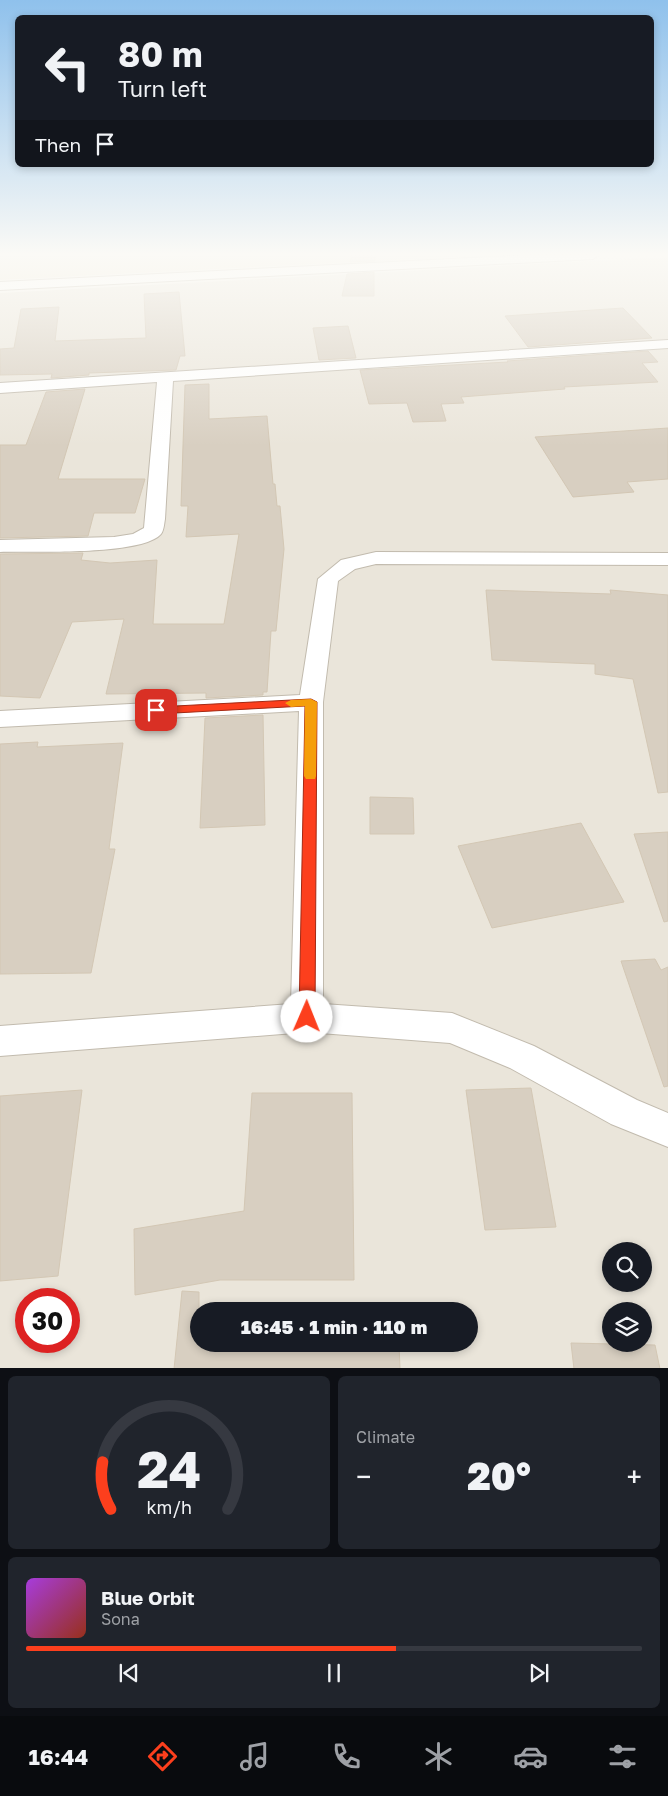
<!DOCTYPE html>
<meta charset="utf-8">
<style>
body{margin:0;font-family:"Golos Text",sans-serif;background:#20242c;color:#f1f3f6;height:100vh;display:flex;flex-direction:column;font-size:19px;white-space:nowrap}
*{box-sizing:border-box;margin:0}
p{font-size:16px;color:#9ea1a6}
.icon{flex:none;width:28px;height:28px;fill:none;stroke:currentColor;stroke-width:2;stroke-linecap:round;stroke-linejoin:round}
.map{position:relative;height:1368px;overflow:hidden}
.sheet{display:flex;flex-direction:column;gap:8px;padding:8px;background:#0d0f14;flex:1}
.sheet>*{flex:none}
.guide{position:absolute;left:15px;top:15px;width:639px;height:152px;border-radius:8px;box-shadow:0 2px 8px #0003;background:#171b24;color:#f1f3f6;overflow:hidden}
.buttons{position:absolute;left:602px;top:1242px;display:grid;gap:10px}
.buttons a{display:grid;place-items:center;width:50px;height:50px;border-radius:50%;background:#171b24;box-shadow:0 2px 8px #0003;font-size:25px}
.speed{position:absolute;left:15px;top:1288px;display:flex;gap:10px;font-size:25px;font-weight:700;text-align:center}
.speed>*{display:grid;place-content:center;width:65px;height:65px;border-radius:50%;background:#171b24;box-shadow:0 2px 8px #0003;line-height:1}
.speed .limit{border:8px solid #d22;background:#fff;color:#111}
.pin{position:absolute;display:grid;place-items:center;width:42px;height:42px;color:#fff;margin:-21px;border-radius:10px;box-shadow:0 2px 8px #0006}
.me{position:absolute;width:55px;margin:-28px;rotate:1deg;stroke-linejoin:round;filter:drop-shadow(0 0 4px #0008)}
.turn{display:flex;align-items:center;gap:18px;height:105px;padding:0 20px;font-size:22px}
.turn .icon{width:65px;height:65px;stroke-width:2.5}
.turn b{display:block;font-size:35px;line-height:42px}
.then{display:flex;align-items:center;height:48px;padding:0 20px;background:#0003;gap:10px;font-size:19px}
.big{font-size:38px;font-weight:800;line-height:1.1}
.sheet .card{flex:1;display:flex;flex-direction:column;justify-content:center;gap:8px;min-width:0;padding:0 18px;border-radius:8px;background:#20242c}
.sheet .dial{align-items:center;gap:0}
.dial svg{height:130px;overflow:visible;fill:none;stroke:#363941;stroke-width:7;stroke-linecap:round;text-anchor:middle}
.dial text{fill:#f1f3f6;stroke:none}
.song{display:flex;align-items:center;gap:15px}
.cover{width:60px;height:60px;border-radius:8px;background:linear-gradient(135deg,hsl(280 70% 55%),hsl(10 70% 35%))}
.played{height:5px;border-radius:2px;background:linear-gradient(90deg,#fc3f1d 60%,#363941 60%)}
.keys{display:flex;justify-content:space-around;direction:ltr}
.heat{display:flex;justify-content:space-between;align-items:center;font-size:28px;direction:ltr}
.sheet .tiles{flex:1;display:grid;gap:8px;grid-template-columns:1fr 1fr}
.card:last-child{grid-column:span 2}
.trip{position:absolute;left:190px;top:1302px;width:288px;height:50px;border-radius:25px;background:#171b24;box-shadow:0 2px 8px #0003;font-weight:800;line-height:50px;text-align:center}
.dock{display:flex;height:80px;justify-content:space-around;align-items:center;background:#090b0e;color:#9ea1a6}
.dock .icon{width:35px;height:35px}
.dock .on{color:#fc3f1d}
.dock b{font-size:22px;color:#f1f3f6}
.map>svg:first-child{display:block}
.residential{fill:#eae5da;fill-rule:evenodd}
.education{fill:#efe8d6}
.building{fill:#d8cfc1;stroke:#d3c7b4}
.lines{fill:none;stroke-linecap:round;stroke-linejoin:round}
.minor-casing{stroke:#c2bbae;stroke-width:2}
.minor{fill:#fff;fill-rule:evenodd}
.route{fill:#fc3f1d;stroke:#a42913}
.slow{fill:#f59e0b}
</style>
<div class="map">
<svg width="668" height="1369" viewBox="0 0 668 1369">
<rect width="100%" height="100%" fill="#f6f3ec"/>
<path class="residential" d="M668,257V1368L0,1369V293ZM611,1251H644V1284H611ZM26,1299H69V1341H26ZM199,1311H469V1344H199ZM611,1311H644V1344H611Z"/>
<polygon class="education" points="0,255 493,255 0,280"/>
<g class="building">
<polygon points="352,255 375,255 375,261 350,262"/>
<polygon points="374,272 374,296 342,296 347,274"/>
<polygon points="179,292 185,356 180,356 176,370 89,373 89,375 51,378 52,374 0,375 0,349 14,348 21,309 59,307 55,341 146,338 144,294"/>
<polygon points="623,308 652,338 528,347 505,316"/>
<polygon points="348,326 356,358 319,360 313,328"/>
<polygon points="648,351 658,362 642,363 658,382 564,387 565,389 461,397 464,403 441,404 446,421 413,422 407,403 369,404 360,370 508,362 507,361"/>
<polygon points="209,384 209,419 267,416 273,484 275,484 277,506 280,506 284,549 276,631 271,631 267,692 263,692 263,695 206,698 206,693 106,694 124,619 72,622 40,698 0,696 0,554 83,553 81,560 110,563 157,560 153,624 224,624 239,534 186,537 188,506 181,506 185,385"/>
<polygon points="85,389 58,479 145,479 135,513 94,513 88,536 0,538 0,445 26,445 46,392"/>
<polygon points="668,428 668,479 627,482 634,492 573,497 535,437"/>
<polygon points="486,590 611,594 610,590 668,595 668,792 658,793 633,679 595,674 595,664 492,660"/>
<polygon points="263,715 265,825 200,828 205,718"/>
<polygon points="38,742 37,747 123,743 109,849 115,849 91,973 0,974 0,744"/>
<polygon points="370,797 413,798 414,834 370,834"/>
<polygon points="581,823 624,902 492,928 458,846"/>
<polygon points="668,832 668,921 664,922 634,834"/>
<polygon points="655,959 661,970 668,967 668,1086 664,1087 621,961"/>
<polygon points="531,1088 556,1227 485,1230 466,1090"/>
<polygon points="82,1090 58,1276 0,1281 0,1096"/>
<polygon points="252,1093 352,1093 354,1280 220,1280 135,1295 134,1229 244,1211"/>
<polygon points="182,1291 199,1292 199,1344 399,1344 400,1369 174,1369"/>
<polygon points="571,1343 655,1345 660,1369 574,1369"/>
</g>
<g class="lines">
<defs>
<g id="minor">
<polygon points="532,255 599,255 593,259 0,290 0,282"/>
<path d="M668,340V348L173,381L165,519C164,524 164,530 161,534C142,556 31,551 0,552V540L114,537L133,534L144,528L157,382L0,393V383Z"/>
<polygon points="376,552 668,553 668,565 376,564 355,569 338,581 323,702 323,1004 452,1013 534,1046 637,1100 668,1113 668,1147 611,1124 510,1068 450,1043 307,1032 0,1056 0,1026 291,1004 299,711 0,727 0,711 300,695 318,579 341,560"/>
</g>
</defs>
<use href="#minor" class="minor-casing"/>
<use href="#minor" class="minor"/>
</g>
<linearGradient id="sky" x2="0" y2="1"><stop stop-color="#8fc1ec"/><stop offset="0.57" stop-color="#fbfaf6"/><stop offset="1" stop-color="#fbfaf6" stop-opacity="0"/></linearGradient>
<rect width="668" height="446" fill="url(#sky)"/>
<polygon class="route" points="311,699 317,702 315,1017 312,1022 307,1024 301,1022 299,1017 305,706 156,714 150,710 156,707"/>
<polygon class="slow" points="311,699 317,702 316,776 315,779 306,779 304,776 305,706 291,707 285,703 291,700"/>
</svg>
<div class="buttons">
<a><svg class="icon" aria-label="search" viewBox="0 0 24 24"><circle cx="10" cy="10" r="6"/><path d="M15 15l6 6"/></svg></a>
<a><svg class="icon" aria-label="layers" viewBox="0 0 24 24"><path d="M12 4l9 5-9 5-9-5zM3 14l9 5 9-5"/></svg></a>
</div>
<div class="speed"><div class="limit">30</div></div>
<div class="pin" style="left:156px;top:710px;background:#d93025"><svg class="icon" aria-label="arrive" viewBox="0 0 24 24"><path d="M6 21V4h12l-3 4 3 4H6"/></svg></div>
<svg class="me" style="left:307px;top:1017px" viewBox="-20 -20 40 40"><circle r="19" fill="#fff"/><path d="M0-13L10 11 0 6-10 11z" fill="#fc3f1d"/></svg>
<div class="trip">16:45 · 1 min · 110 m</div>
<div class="guide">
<div class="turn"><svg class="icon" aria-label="left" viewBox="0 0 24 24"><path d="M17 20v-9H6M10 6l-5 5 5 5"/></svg><div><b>80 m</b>Turn left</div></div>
<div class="then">Then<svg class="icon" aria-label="arrive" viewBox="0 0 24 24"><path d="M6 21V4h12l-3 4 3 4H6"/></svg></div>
</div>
</div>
<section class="sheet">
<div class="tiles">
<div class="card dial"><svg viewBox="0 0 100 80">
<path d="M14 69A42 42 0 1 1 86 69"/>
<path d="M14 69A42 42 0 0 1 9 40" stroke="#fc3f1d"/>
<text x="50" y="56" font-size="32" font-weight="700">24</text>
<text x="50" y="72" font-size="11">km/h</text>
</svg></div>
<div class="card"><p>Climate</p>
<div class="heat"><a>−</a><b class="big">20°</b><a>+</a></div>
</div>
<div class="card">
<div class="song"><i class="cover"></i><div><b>Blue Orbit</b><p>Sona</p></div></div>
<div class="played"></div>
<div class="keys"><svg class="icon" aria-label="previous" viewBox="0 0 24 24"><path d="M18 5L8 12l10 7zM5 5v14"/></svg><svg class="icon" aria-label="pause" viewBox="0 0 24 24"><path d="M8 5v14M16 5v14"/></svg><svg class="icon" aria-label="next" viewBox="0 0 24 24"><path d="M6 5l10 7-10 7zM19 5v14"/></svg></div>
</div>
</div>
</section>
<nav class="dock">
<b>16:44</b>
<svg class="icon on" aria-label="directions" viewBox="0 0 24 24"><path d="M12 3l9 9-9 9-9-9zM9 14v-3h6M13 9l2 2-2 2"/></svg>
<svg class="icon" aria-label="music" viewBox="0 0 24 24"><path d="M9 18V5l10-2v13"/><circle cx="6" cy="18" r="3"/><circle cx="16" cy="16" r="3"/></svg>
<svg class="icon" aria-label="phone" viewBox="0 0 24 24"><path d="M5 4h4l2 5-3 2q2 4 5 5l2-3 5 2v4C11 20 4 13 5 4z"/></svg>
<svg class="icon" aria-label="climate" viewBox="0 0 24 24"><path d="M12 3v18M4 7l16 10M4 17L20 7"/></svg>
<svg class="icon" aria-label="car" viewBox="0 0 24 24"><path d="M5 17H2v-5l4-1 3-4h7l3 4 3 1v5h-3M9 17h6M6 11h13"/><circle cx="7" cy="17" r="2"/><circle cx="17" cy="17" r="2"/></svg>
<svg class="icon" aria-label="filters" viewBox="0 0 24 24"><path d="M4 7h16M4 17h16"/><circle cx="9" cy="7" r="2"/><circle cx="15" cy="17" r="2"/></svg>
</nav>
